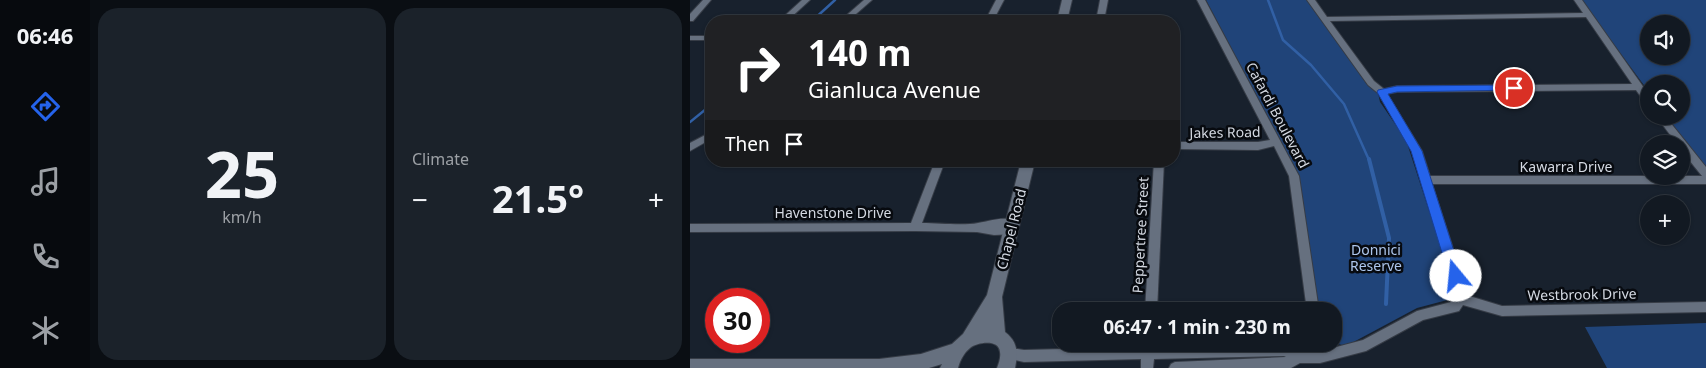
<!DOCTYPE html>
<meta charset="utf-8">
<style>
body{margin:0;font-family:"Noto Sans",sans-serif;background:#1b222a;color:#f1f3f6;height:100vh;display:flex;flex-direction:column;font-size:19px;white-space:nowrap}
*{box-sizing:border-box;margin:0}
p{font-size:16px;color:#9ca0a5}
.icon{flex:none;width:28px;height:28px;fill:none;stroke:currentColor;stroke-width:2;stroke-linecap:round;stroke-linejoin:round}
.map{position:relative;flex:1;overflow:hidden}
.side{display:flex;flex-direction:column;gap:8px;padding:8px;background:#0a0e13;width:600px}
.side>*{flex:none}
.banner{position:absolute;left:15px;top:15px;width:475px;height:152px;border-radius:20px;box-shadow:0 1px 4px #0004,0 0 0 1px #313840;background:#202124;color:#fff;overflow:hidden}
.controls{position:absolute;left:950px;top:15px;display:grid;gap:10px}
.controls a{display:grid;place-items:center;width:50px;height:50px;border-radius:50%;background:#121922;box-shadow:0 1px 4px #0004,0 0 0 1px #313840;font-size:25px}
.speed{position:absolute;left:15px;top:288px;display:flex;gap:10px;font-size:25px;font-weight:700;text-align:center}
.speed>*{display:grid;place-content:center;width:65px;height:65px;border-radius:50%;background:#121922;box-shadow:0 1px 4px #0004,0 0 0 1px #313840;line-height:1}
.speed .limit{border:8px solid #d22;background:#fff;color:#111}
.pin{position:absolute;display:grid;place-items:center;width:42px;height:42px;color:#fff;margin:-21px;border:2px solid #fff;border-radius:50%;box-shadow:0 1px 5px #0007}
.me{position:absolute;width:55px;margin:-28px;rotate:343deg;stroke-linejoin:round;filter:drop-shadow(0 0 4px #0008)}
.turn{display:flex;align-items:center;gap:18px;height:105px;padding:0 20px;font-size:22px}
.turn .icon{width:65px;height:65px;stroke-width:2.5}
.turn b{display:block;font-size:35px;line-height:42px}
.then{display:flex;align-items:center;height:48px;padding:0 20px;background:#0003;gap:10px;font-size:19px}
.big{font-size:38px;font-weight:700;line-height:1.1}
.side .card{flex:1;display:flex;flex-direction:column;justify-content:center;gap:8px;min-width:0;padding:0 18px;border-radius:20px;background:#1b222a}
.side .dial{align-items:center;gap:0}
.dial b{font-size:65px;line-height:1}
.heat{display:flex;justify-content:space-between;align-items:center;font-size:28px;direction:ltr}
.side .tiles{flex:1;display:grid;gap:8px;grid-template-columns:repeat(2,1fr)}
.trip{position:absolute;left:362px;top:302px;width:290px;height:50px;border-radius:20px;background:#121922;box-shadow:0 1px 4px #0004,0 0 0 1px #313840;font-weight:700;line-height:50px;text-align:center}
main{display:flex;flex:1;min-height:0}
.tab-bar{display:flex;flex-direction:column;width:90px;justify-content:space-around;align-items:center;background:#070a0e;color:#9ca0a5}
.tab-bar .icon{width:35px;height:35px}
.tab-bar .current{color:#2563eb}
.tab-bar b{font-size:22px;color:#f1f3f6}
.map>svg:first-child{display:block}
.green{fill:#204479;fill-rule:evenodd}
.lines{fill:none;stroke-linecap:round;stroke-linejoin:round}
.stream-far1{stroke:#3160a5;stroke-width:2.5}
.stream{stroke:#3160a5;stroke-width:4}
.minor-casing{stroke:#363c46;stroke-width:2}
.secondary-casing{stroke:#363c46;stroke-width:2}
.minor{fill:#66707f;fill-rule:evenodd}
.secondary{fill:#66707f;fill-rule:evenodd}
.route{fill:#2563eb;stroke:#184099}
.labels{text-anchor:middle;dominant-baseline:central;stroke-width:5;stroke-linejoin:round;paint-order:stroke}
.street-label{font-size:14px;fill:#d4d9e2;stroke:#070a0f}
.park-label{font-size:14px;fill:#adc6ec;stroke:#070a0f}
</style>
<main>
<nav class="tab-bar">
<b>06:46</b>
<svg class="icon current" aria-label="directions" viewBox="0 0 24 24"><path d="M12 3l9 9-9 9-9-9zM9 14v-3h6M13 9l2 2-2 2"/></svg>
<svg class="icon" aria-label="music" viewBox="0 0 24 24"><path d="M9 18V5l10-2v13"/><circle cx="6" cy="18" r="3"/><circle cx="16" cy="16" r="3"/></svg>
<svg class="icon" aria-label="phone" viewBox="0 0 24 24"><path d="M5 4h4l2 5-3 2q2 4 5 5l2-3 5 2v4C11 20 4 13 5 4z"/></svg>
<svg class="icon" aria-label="climate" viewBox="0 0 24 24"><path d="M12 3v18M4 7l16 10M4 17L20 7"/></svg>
</nav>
<section class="side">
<div class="tiles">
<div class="card dial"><b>25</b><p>km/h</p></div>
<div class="card"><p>Climate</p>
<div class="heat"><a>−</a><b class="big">21.5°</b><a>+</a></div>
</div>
</div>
</section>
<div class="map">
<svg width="1016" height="368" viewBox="0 0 1016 368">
<rect width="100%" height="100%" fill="#18212d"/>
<g class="green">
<polygon points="516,0 617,0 674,80 688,93 690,102 716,140 763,285 764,295 761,299 727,308 656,346 644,343 644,311 629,311 607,173"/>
<path d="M891,0H1016V170L976,116H991V84H959V92ZM959,24H991V56H959Z"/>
<polygon points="1016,323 1016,368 917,368 895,327"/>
</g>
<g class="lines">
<g class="stream-far1">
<polyline points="578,0 593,40 621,65 654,104 679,160"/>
<polyline points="122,21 145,0"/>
<polyline points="0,122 21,105"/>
</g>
<polyline class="stream" points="679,159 699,238 696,304"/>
<defs>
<g id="minor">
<polygon points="13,0 21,0 3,21 0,21 0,14"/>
<polygon points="112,0 120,0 97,21 89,21"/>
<polygon points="174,0 182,0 158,21 150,21"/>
<polygon points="306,0 314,0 303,21 295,21"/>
<polygon points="410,0 418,0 414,21 406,21"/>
<polygon points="507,0 515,0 609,176 629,311 617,311 599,176 584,146 568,150 484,149 484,142 568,142 580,140"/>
<path d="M617,0H625L637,17L893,13L884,0H892L959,95V105L956,104L946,90L707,92L697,94L732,151L740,176H1012L991,150V144H987L966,116H975L1016,167V184H742L776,288V295L812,306L1016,302V312L812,316L773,305L769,311L733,320L676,351L630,363H610L601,368H479L481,364L485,362L596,357L594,356L464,359L463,368H451V359L334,362L316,358L314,354L316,350L320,348L334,350L453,347V344H465V347L595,344L610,351H623L622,344H634L635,350L673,340L727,311L761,302L764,298V288L722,151L689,94L678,85ZM896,17L942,84L707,86L694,89L684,81L640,21Z"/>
<rect x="0" y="36" width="21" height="4"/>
<polygon points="21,132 21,139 0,151 0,143"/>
<path d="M245,161H255L232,223C248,223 273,226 288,223C302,221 311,216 327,221L328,224L325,228L326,231L325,234L304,235L287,232L225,231L0,232V224L221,223Z"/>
<polygon points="464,161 474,161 467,311 455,311"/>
</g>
<g id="secondary">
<polygon points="372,0 382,0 377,21 367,21"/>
<path d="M331,161H345L312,297L315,332C328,342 328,353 325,368H307C309,363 311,357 310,352C309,339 288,342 280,348C274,353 270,360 268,368H250L252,364L239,368H0V359H189L231,354L262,344L273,334L297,295Z"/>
</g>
</defs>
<use href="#minor" class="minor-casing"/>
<use href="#secondary" class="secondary-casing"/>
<use href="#minor" class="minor"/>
<use href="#secondary" class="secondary"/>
</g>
<polygon class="route" points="824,85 829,88 828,90 707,92 698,94 732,151 772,276 770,280 766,282 761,280 759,276 721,151 687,92 688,90 707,86"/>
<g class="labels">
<g class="street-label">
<text transform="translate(588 115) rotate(62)">Cafardi Boulevard</text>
<text transform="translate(535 132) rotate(-1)">Jakes Road</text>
<text x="876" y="166">Kawarra Drive</text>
<text x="143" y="212">Havenstone Drive</text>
<text transform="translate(321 229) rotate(-76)">Chapel Road</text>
<text transform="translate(450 235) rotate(-87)">Peppertree Street</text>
<text transform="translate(892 294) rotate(-1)">Westbrook Drive</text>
</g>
<g class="park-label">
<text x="686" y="249">Donnici<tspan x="686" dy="16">Reserve</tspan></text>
</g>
</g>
</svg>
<div class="controls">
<a><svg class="icon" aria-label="sound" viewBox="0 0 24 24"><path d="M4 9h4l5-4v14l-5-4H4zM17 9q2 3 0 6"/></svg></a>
<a><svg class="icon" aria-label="search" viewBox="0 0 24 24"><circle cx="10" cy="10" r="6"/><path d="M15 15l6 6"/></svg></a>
<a><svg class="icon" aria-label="layers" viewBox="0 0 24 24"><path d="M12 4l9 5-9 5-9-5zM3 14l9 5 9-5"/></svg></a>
<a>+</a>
</div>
<div class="speed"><div class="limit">30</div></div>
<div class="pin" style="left:824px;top:88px;background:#d93025"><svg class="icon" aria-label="arrive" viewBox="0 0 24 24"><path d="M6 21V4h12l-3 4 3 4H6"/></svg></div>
<svg class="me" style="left:766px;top:276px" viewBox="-20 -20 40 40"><circle r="19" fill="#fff"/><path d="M0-13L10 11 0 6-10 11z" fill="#2563eb"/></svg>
<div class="trip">06:47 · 1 min · 230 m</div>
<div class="banner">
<div class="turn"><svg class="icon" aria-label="right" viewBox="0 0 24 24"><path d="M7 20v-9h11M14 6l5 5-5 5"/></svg><div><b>140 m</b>Gianluca Avenue</div></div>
<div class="then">Then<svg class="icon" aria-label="arrive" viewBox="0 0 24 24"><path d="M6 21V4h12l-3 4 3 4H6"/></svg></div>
</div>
</div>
</main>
